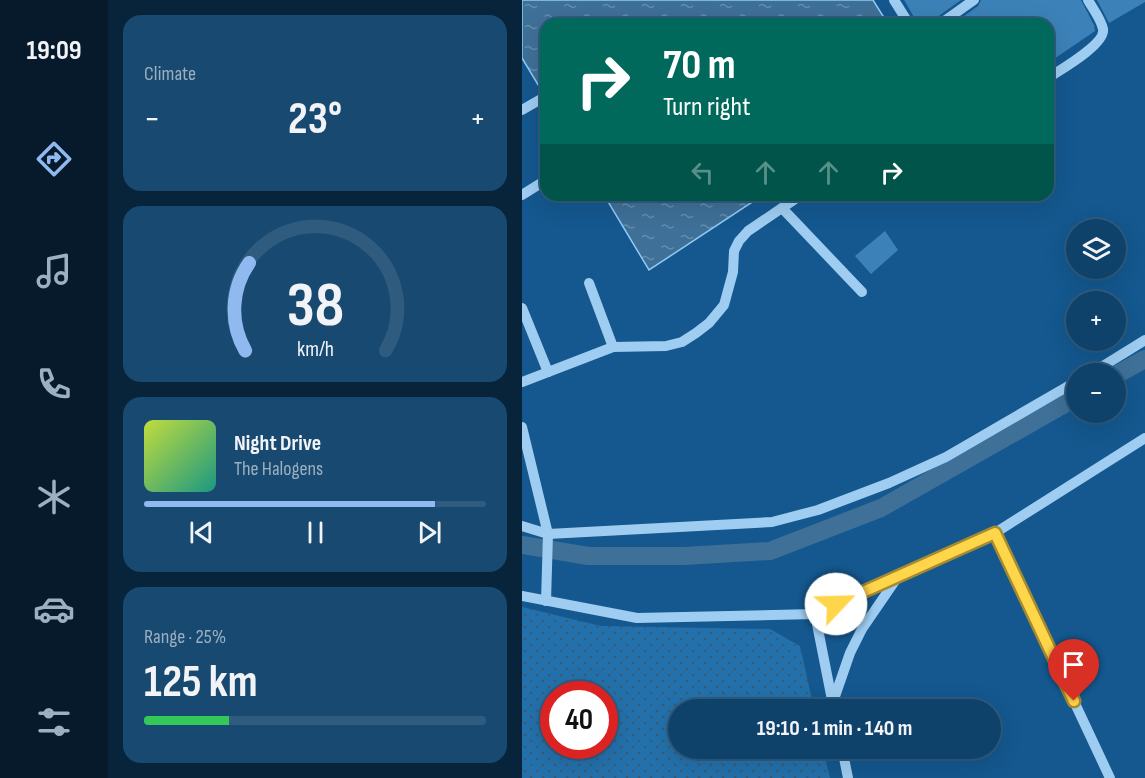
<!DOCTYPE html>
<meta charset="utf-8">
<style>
body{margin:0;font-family:"Sofia Sans Condensed",sans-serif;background:#184971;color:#f1f3f6;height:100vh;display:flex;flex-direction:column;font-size:22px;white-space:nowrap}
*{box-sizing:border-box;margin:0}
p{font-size:20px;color:#9bb0c1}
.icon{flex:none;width:33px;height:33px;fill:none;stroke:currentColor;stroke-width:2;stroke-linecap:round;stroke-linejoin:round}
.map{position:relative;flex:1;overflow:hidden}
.sheet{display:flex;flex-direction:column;gap:15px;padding:15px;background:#08243b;width:414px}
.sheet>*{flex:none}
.guide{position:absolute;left:18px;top:18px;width:514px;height:183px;border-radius:18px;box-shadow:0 6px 24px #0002,0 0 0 2px #2f5b7e;background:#00695c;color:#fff;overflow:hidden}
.tools{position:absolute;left:544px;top:219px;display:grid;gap:12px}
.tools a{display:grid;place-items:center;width:60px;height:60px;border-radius:50%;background:#0f426b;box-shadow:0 6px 24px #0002,0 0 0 2px #2f5b7e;font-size:30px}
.speed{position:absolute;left:18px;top:681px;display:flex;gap:12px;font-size:30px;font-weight:700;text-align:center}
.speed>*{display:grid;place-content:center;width:78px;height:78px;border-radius:50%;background:#0f426b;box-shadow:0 6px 24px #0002,0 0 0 2px #2f5b7e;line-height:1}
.speed .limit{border:9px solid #d22;background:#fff;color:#111}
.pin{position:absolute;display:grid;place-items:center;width:51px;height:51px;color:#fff;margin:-62px -26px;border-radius:50% 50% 50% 0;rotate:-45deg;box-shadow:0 0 6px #0007}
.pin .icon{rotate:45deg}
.me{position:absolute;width:66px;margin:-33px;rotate:66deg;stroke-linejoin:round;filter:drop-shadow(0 0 4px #0008)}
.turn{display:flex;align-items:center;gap:21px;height:126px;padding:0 24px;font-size:27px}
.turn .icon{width:78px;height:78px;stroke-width:2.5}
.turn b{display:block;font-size:42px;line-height:51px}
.lanes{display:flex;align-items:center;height:57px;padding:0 24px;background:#0003;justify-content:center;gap:30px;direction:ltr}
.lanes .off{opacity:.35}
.big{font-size:45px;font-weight:700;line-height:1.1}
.sheet .tile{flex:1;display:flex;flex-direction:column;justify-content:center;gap:9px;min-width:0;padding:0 21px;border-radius:18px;background:#184971}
.sheet .dial{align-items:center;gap:0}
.dial svg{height:156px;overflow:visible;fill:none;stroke:#2f5b7e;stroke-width:7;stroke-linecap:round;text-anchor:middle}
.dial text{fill:#f1f3f6;stroke:none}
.song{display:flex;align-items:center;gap:18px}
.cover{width:72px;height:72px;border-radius:9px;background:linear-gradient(135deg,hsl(70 70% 55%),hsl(170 70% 35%))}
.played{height:6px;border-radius:3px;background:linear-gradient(90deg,#90b9f0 85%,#2f5b7e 85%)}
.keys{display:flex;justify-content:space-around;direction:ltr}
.heat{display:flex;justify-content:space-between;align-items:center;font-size:33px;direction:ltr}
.charge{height:9px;border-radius:4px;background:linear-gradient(90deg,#34c759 25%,#2f5b7e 0)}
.trip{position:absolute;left:146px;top:699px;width:333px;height:60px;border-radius:30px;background:#0f426b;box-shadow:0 6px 24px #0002,0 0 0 2px #2f5b7e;font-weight:700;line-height:60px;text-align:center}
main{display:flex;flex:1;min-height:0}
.tabs{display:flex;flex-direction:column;width:108px;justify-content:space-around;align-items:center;background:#061a2b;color:#9bb0c1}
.tabs .icon{width:42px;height:42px}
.tabs .active{color:#90b9f0}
.tabs b{font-size:27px;color:#f1f3f6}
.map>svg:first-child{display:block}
.park{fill:url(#park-dots);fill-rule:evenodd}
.water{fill:url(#water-ripples);stroke:#90caf4;stroke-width:1.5}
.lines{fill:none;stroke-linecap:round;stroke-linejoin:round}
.canal{stroke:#3f7098;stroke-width:18}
.building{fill:#3c82b8}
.minor{stroke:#9ecdf1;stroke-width:10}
.route-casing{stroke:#a68a30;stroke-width:15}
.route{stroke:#ffd54a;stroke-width:10}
</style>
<main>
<nav class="tabs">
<b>19:09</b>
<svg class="icon active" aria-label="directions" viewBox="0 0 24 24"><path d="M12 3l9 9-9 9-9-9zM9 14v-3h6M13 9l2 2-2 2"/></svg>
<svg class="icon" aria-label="music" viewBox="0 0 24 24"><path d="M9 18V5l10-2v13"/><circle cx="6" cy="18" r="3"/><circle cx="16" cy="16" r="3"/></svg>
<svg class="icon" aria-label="phone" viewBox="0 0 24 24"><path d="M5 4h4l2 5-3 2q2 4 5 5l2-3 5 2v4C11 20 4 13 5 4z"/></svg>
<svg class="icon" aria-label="climate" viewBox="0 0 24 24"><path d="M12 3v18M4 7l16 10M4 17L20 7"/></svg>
<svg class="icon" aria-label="car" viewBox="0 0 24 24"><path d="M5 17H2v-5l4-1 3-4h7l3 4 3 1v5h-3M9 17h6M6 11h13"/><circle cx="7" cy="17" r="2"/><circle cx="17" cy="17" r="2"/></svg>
<svg class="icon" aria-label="filters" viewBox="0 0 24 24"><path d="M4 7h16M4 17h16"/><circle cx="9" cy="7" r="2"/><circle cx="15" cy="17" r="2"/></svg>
</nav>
<section class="sheet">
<div class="tile"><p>Climate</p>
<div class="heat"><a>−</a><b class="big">23°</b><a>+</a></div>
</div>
<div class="tile dial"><svg viewBox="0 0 100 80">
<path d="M14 69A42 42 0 1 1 86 69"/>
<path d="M14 69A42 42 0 0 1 16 24" stroke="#90b9f0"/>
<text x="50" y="56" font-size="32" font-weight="700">38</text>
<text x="50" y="72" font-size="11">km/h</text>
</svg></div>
<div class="tile">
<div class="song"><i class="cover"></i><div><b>Night Drive</b><p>The Halogens</p></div></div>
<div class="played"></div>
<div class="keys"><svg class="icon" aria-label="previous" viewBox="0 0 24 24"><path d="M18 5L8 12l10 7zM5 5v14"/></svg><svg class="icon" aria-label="pause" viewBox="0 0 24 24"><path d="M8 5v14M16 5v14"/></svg><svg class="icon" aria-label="next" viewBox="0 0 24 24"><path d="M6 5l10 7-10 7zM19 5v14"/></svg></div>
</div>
<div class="tile"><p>Range · 25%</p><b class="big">125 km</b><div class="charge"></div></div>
</section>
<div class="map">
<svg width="623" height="778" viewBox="0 0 623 778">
<defs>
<pattern id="park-dots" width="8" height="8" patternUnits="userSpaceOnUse" patternTransform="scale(1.5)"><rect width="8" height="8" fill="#2371ac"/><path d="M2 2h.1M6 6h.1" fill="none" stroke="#3c5b72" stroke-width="1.8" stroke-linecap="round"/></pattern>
<pattern id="water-ripples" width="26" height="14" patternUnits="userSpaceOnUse" patternTransform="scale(1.5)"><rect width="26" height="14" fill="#3f7098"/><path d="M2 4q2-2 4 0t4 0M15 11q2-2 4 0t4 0" fill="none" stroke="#658dad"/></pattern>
</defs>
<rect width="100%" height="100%" fill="#14588f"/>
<path class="park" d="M0,607L79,626L248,629L278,646L292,709L156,710V748L301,749L308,778H0ZM32,694H82V746H32Z"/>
<g class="water">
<polygon points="0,0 351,0 366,24 24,24 24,98 0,58"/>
<polygon points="82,195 241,195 127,270"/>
</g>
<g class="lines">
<g class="canal">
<polyline points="594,375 623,359"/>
<polyline points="0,545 66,556 162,556 248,551 359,508 555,397"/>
</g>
</g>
<g class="building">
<polygon points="382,0 439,0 414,18 411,24 396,24"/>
<polygon points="459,0 559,0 572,25 573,31 526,63 526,24 431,24 456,6"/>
<polygon points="575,0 623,0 623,2 587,23"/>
<polygon points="363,231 376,250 349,274 333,256"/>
</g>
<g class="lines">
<g class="minor">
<polyline points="372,0 387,24"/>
<polyline points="418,24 452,0"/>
<path d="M526,78C538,70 584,44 581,29C579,19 571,9 566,0"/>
<polyline points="0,110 19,99"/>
<polyline points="0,195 24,180"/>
<polyline points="260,208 340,292"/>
<polyline points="67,283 91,347"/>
<polyline points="0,308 26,372"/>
<polyline points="568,374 623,340"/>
<polyline points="0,382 91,347 144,346 160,342 174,333 187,323 202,305 211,272 212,251 217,241 226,231 279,195"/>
<polyline points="0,427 26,534 24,601"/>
<polyline points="0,526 26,534 250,522 296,510 367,483 424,457 555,381"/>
<polyline points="473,533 588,778"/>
<polyline points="0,596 115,618 293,614"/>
<polyline points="311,702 328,653 340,629 375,578"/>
<polyline points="312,710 293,614 473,533 623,438"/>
<polyline points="320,748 326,778"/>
</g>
</g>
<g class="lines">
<defs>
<polyline id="route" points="314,604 473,533 552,701"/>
</defs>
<use href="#route" class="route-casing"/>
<use href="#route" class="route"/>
</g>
</svg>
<div class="tools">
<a><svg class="icon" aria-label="layers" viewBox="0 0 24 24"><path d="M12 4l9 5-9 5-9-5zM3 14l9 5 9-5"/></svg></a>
<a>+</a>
<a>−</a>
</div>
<div class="speed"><div class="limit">40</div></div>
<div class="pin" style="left:552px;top:701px;background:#d93025"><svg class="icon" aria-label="arrive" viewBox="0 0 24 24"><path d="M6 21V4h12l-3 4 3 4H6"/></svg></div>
<svg class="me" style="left:314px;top:604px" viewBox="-20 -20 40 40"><circle r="19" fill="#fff"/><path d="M0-13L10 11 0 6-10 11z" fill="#ffd54a"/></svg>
<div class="trip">19:10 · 1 min · 140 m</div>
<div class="guide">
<div class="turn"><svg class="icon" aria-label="right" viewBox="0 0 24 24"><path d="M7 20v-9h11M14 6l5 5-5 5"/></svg><div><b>70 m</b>Turn right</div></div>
<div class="lanes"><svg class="icon off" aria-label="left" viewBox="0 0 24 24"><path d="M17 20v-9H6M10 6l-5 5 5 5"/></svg><svg class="icon off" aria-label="ahead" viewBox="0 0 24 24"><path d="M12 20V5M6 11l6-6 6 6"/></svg><svg class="icon off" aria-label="ahead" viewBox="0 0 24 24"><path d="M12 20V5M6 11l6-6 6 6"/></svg><svg class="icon" aria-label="right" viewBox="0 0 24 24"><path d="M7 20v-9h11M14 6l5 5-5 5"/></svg></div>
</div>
</div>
</main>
